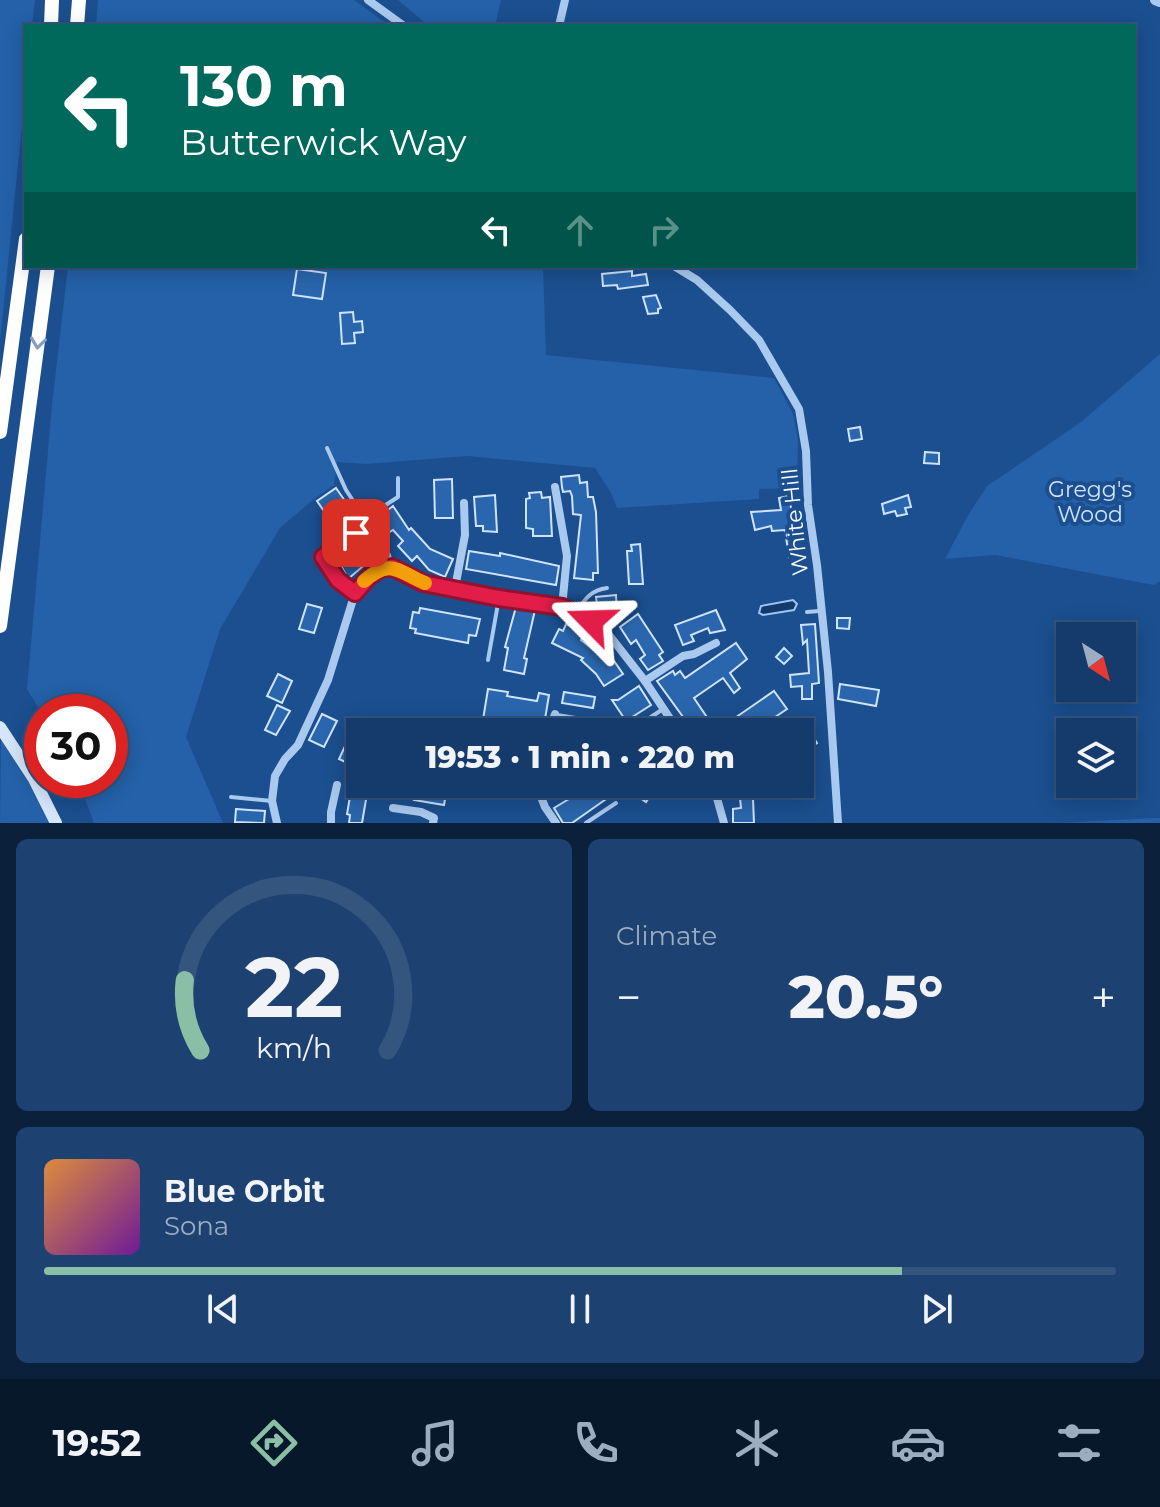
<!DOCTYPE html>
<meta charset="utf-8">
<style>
body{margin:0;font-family:Montserrat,sans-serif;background:#1d4271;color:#f1f3f6;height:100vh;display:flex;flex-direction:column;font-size:30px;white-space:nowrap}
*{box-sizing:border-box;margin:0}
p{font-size:26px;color:#9dadc1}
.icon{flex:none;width:44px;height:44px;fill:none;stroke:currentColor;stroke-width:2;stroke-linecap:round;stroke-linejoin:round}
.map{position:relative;height:823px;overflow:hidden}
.details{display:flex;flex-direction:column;gap:16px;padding:16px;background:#0b203b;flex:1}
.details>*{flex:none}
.hud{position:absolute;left:24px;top:24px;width:1112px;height:244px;border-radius:0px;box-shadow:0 4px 20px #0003,0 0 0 2px #33557e;background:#00695c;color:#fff;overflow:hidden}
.needle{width:52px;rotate:144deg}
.fabs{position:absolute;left:1056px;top:622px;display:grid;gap:16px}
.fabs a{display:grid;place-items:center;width:80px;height:80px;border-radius:0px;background:#143b6b;box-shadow:0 4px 20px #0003,0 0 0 2px #33557e;font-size:40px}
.speed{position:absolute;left:24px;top:694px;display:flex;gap:16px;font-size:40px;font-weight:700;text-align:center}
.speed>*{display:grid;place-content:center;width:104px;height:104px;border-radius:50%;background:#143b6b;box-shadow:0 4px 20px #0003,0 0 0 2px #33557e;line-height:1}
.speed .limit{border:12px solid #d22;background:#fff;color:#111}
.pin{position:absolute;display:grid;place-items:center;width:68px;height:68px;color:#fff;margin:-34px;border-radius:16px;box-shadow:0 4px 12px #0006}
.me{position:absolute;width:88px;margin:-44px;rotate:292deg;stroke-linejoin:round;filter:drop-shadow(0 0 6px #0008)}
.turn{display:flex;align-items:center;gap:28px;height:168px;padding:0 24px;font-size:36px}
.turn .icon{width:104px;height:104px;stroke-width:2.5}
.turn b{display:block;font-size:56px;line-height:68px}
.lanes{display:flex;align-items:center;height:76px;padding:0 24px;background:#0003;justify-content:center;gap:40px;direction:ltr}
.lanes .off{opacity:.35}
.big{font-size:60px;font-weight:800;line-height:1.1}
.details .tile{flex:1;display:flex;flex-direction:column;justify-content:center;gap:12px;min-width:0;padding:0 28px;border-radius:12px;background:#1d4271}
.details .dial{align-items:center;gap:0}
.dial svg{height:208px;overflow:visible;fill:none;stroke:#33557e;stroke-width:7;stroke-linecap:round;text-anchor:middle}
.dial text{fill:#f1f3f6;stroke:none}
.song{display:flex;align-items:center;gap:24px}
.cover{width:96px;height:96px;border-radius:12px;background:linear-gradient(135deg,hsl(30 70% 55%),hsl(280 70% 35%))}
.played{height:8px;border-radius:4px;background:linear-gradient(90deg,#8abfa5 80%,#33557e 80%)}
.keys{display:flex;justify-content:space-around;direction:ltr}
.heat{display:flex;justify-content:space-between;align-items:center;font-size:44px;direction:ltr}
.details .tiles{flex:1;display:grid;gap:16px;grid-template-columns:1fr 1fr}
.tile:last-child{grid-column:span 2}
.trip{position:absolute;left:346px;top:718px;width:468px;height:80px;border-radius:0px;background:#143b6b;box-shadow:0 4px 20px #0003,0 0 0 2px #33557e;font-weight:800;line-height:80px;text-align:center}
.tab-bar{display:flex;height:128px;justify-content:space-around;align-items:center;background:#08182b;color:#9dadc1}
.tab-bar .icon{width:56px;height:56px}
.tab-bar .current{color:#8abfa5}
.tab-bar b{font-size:36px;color:#f1f3f6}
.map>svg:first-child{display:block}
.green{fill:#2461a8}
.water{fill:#123a6d;stroke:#9cc4f0;stroke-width:2}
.building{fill:#2a66ad;stroke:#cfe3fa;stroke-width:2}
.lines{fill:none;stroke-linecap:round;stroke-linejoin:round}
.service{stroke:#a9c9ee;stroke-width:4}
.minor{stroke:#a9c9ee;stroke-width:8}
.tertiary{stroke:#a9c9ee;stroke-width:10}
.secondary{stroke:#d6e6fa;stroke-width:12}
.motorway{stroke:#fff;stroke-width:14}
.oneway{stroke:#829ec1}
.route-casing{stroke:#92132f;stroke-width:20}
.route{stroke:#e11d48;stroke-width:14}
.slow{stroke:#f59e0b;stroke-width:14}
.labels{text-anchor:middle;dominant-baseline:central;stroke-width:8;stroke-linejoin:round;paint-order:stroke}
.park-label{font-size:22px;fill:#cfe3fa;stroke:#1b4f8f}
.street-label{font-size:22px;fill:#fff;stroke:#1b4f8f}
</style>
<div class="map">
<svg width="1160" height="823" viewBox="0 0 1160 823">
<rect width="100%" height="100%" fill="#1b4f8f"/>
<g class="green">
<polygon points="0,0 35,0 32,26 26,26 26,86 0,342"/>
<polygon points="98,0 354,0 390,26 96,26"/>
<polygon points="398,0 501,0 495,26 429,26"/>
<polygon points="68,266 543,266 546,355 774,378 793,414 798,440 797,488 759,489 759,499 617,508 611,493 595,468 467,456 366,464 337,462 334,485 314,499 280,528 220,629 186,737 223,823 94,823 78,780 110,780 110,712 42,714 27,689 52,405"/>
<polygon points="1160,354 1160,581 1154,585 995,555 945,559 967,517 987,486 1081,422"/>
<polygon points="1,739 16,757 51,823 0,823"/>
<polygon points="1155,818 1160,818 1160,823 1058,823"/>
</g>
<polygon class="water" points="793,600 797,604 794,610 763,615 759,613 761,606"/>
<g class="building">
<polygon points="297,269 326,273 322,299 293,295"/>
<polygon points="632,271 632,276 646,274 648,285 618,289 617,285 603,286 602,274"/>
<polygon points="656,295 661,308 658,309 658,313 648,314 643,297"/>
<polygon points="353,312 354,322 362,321 363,332 354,333 355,343 342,344 340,313"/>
<polygon points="860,427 862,439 850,441 848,429"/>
<polygon points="925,452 939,453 939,464 924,463"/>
<polygon points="579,475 580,483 587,482 588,497 593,497 596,512 598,573 593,573 593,580 574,578 581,515 573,514 572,496 570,491 563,492 562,487 561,477"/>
<polygon points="452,479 453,518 435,518 434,480"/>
<polygon points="336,488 345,501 326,514 317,501"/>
<polygon points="541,492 542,498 550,497 552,536 533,536 533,529 526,528 526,499 530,498 529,493"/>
<polygon points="495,495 497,532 483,531 483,526 476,526 474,497"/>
<polygon points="908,495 911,507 905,508 907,514 897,516 895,511 884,514 882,504"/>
<polygon points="789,496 799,555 789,557 785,530 772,531 771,526 755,530 751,512 781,510 779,498"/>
<polygon points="393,506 409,530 411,528 430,549 453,559 445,577 429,570 417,556 412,561 398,546 403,541 393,530 388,533 378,518"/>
<polygon points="362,537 375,556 348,579 336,556"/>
<polygon points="640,544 643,584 629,584 627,551 632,551 631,545"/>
<polygon points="469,551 500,556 500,553 559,566 556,585 466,569"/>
<polygon points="616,595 617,613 598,615 596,597"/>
<polygon points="307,604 322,608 314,633 299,629"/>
<polygon points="516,607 535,610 524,658 527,659 524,674 504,670 508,648 505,647"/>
<polygon points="420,608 480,619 476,636 469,635 468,643 415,633 416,629 410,628 413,612 419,613"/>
<polygon points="716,610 725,630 710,633 708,628 691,635 694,641 683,645 675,625"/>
<polygon points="638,614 663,652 659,655 663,661 648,670 640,659 645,655 636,640 631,644 620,627"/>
<polygon points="837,618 850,618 849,629 837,628"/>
<polygon points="566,624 585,633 581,640 596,652 601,647 612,658 623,674 604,686 596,674 581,660 583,658 552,643 559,629 563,631"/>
<polygon points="815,624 819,683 812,684 812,699 802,699 802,686 791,687 790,675 809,673 807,640 803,644 801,625"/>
<polygon points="736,643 747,659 730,673 740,688 734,693 723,678 694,698 717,732 694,732 657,681 673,671 675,675 680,671 685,678"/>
<polygon points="784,648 792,656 784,664 776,657"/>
<polygon points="278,674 292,681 282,703 267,696"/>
<polygon points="840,684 879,690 876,706 838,699"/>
<polygon points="639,686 651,705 626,721 612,700 618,700"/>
<polygon points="488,689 508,692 507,696 537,701 539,693 549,695 544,725 515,720 513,732 481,732"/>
<polygon points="774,691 787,709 753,732 740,732 732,720"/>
<polygon points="564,692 595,697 593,708 562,703"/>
<polygon points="277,705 290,711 276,735 265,730"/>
<polygon points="322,714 337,721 324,747 309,740"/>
<polygon points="803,722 817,743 800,755 800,728 803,732"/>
<polygon points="346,744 360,751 360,769 339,759"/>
<polygon points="392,784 440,784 440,787 447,788 444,805 414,800 416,795"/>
<polygon points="594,784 615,784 619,790 572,823 563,823 554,808"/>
<polygon points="639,784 658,784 646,802 633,793"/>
<polygon points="669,784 695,784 677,796"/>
<polygon points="352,785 368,788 362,823 349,823 350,815 347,814"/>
<polygon points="740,798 753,798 754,823 733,823 733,809 741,808"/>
<polygon points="236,809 265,811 264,823 235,822"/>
</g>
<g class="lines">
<g class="service">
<polyline points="327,448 346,490 367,522"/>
<path d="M392,567C389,548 379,536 367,522L381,508L398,497V478"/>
<path d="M576,612C585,599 591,590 607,588"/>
<polyline points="807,612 819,611"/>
<polyline points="488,660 499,598"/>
<polyline points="557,715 588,720"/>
<polyline points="639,732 636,727 663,709"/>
<polyline points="231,797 272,801"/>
<polyline points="586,823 616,803"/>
</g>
<g class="minor">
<polyline points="368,0 404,26"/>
<polyline points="559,26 565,0"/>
<polyline points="674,266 697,280 730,310 759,340 799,409 806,451 808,505 817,565 828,672 838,823"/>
<polyline points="555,487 567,556 562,607"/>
<polyline points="455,588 465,535 464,503"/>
<polyline points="355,593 338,580 323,557 356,533"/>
<polyline points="645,681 683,656 694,654 716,643"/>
<polyline points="549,732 555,714"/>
<polyline points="781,732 790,726"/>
<polyline points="536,784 545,807 556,823"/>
<polyline points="713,784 724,823"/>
<polyline points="393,808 421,812 434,818 433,823"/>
<polyline points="277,823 272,801 275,776 285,759 298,745 328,680 355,593 369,577 380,569 392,567 423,583 499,598 562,607 576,613 609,635 645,681 679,732"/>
<polyline points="331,823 331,812 337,785"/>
</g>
<polyline class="tertiary" points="1155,0 1160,2"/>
<polyline class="secondary" points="0,727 34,779 56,823"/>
<g class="motorway">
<polyline points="51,26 52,0"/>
<polyline points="77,26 79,0"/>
<polyline points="0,432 26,239"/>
<polyline points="0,626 48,266"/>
</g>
</g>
<defs><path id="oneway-chevron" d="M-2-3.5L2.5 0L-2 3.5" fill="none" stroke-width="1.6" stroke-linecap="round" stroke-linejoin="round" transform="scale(2)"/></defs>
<use class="oneway" href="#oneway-chevron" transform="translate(38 343) rotate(97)"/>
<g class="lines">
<defs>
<polyline id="route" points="356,533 323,557 338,580 355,593 369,577 380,569 392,567 423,583 499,598 562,607 591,621"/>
</defs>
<use href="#route" class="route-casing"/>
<use href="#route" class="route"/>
<path class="slow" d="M364,581C391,558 397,571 425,583"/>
</g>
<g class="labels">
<g class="park-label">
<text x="1090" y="489">Gregg's<tspan x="1090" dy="25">Wood</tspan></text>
</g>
<g class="street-label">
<text transform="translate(795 522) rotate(-96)">White Hill</text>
</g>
</g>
</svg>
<div class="fabs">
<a><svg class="needle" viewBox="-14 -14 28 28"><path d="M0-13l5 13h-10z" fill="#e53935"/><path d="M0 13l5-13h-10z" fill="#9dadc1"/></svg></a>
<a><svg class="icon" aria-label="layers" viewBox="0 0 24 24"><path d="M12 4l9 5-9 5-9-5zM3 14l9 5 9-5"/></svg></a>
</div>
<div class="speed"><div class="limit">30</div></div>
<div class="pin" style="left:356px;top:533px;background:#d93025"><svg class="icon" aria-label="arrive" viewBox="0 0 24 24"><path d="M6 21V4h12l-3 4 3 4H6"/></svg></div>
<svg class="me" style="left:591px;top:621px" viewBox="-20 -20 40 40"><path d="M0-17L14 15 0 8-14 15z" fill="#e11d48" stroke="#fff" stroke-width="4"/></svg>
<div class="trip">19:53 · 1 min · 220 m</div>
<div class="hud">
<div class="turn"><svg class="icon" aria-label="left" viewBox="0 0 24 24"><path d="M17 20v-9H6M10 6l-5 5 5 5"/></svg><div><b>130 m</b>Butterwick Way</div></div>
<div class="lanes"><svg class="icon" aria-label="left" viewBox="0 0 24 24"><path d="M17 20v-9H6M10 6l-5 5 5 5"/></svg><svg class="icon off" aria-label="ahead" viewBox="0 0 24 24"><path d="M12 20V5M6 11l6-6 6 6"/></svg><svg class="icon off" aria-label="right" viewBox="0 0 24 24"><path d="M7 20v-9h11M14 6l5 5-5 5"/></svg></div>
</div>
</div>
<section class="details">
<div class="tiles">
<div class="tile dial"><svg viewBox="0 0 100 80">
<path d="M14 69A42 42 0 1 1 86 69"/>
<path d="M14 69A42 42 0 0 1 8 42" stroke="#8abfa5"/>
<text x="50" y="56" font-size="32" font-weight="700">22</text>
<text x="50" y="72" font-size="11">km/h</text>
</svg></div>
<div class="tile"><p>Climate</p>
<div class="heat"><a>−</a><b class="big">20.5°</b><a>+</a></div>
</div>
<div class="tile">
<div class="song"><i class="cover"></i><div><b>Blue Orbit</b><p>Sona</p></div></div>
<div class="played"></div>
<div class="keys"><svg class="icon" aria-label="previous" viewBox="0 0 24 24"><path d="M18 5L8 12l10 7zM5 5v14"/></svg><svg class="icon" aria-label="pause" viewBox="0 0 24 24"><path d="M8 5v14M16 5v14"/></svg><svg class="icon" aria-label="next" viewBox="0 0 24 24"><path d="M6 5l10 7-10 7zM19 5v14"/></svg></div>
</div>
</div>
</section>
<nav class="tab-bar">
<b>19:52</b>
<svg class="icon current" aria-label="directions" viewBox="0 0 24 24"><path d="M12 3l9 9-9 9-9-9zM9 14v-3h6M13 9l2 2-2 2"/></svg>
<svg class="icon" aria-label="music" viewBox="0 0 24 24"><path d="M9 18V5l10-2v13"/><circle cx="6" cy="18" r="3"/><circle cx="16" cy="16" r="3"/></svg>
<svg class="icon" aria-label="phone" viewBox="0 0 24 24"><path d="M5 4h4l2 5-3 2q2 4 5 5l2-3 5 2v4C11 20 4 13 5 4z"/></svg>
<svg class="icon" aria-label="climate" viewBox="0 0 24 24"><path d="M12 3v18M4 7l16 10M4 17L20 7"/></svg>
<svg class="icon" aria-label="car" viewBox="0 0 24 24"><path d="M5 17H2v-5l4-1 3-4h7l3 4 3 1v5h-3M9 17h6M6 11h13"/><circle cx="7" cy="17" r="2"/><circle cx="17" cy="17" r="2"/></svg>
<svg class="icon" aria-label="filters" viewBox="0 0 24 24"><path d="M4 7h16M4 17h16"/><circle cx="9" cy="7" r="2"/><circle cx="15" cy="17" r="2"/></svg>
</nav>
